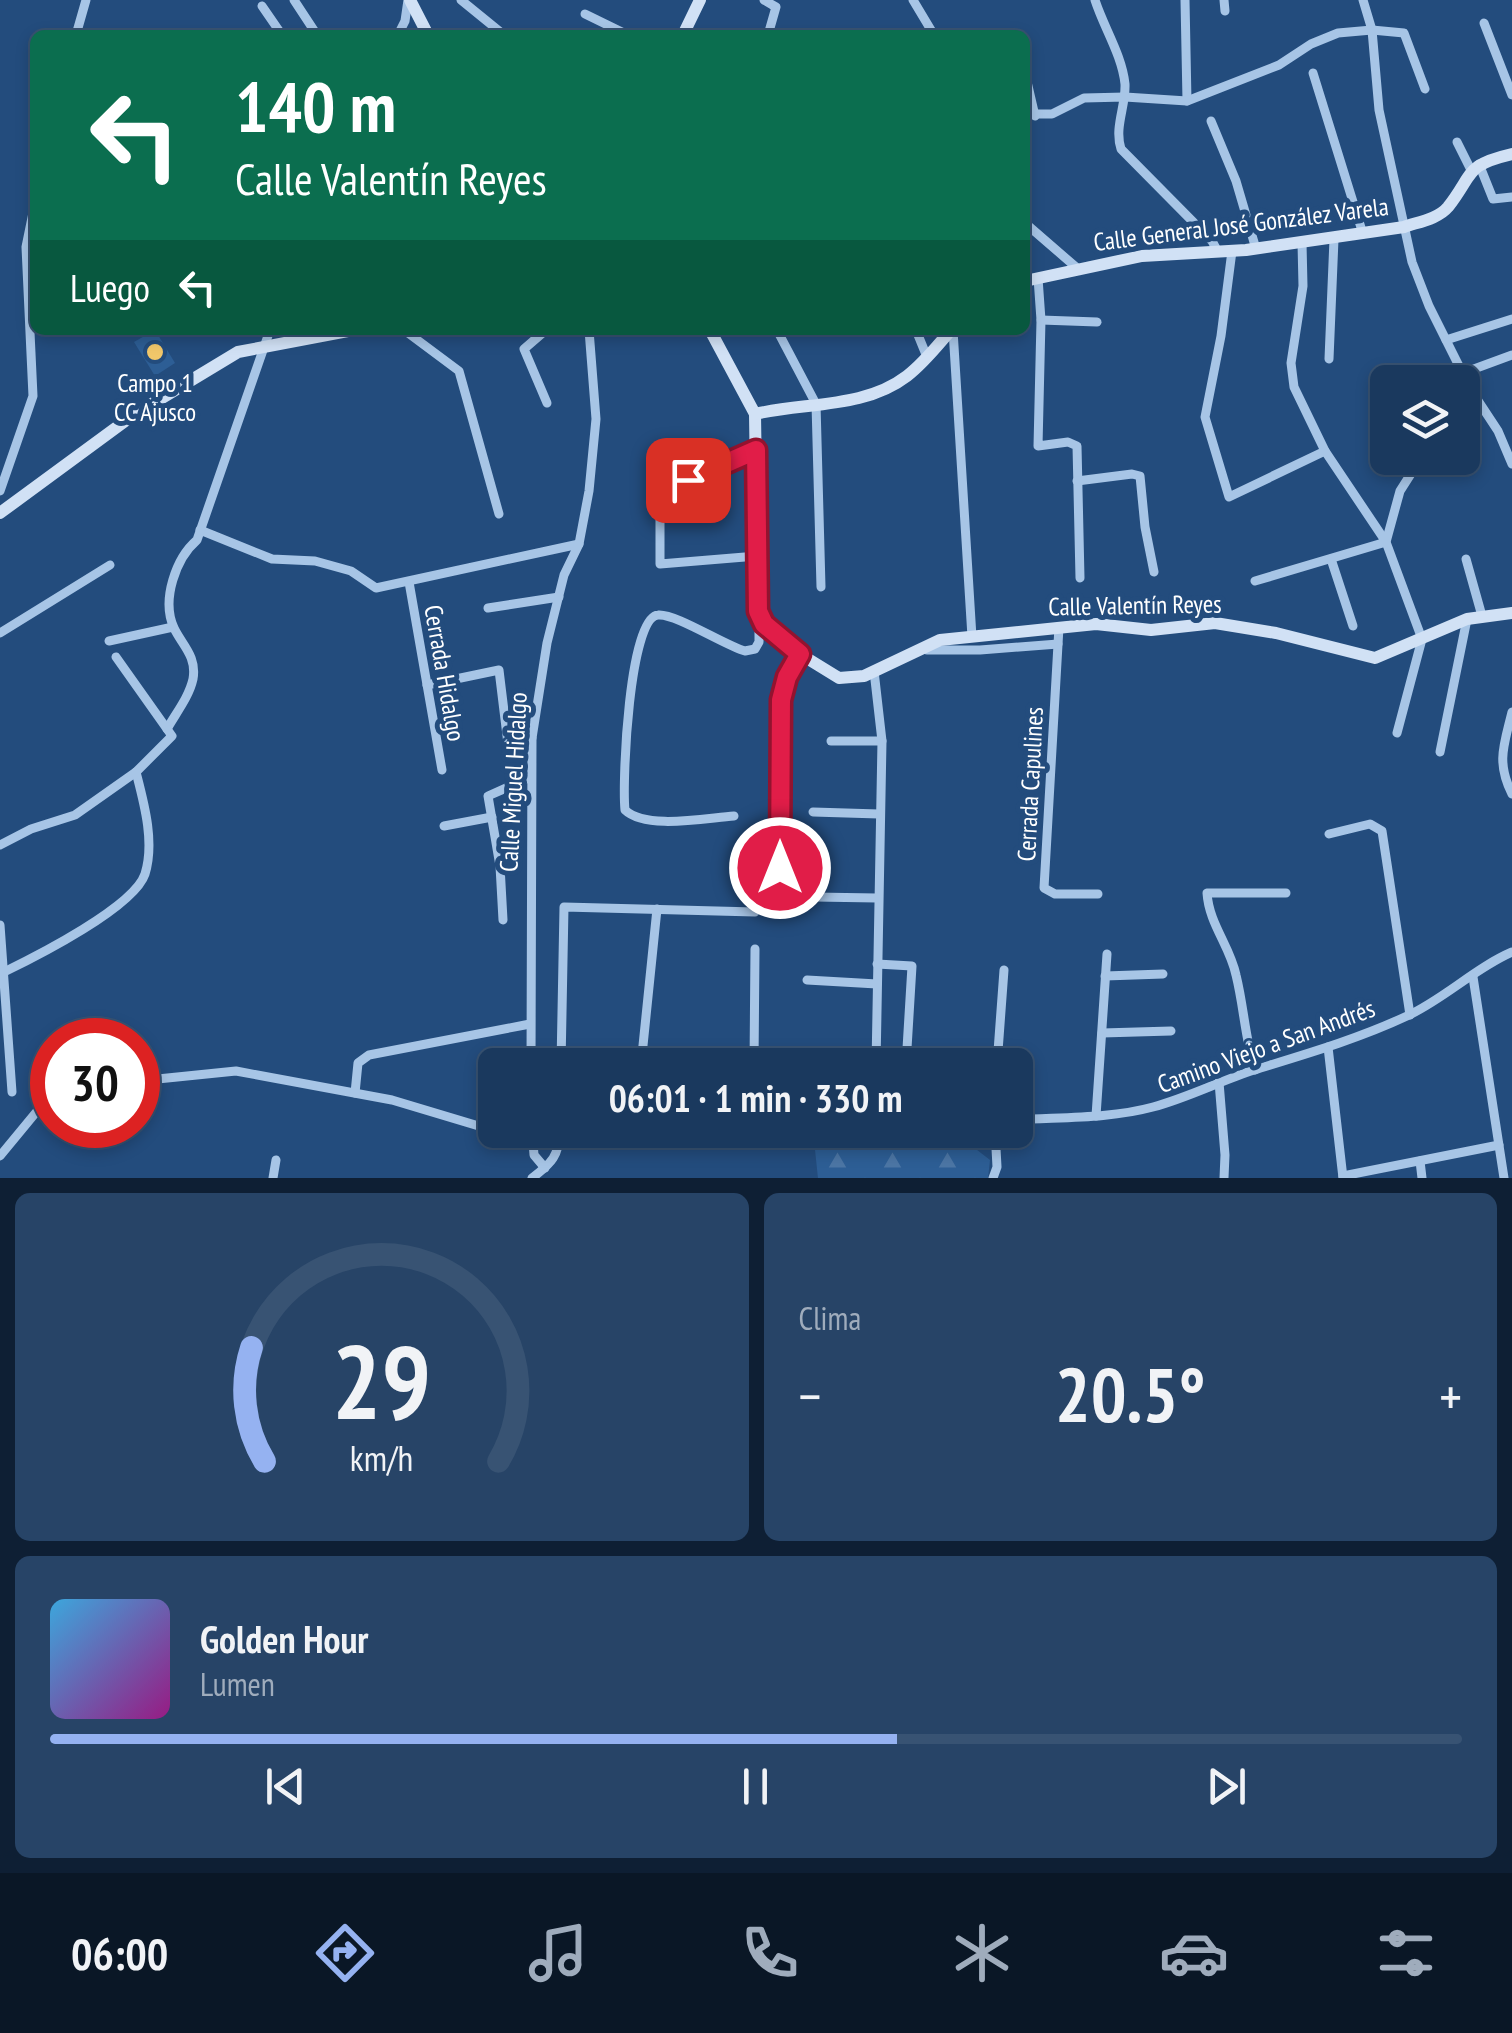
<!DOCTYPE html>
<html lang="es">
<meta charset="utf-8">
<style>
body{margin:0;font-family:"PT Sans Narrow",sans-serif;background:#274467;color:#f1f3f6;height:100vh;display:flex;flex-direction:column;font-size:38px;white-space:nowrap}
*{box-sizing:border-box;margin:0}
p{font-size:32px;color:#9facbc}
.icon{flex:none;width:55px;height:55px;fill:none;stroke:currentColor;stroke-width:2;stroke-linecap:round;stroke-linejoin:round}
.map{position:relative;height:1178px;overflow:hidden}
.side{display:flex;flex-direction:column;gap:15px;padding:15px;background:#0e1f34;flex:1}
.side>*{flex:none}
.banner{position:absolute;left:30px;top:30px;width:1000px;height:305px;border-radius:15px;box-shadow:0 5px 15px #0003,0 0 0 2px #385373;background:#0b6e4f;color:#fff;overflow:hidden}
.buttons{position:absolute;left:1370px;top:365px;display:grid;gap:20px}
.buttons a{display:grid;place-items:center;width:110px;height:110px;border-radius:15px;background:#1a395e;box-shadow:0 5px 15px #0003,0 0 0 2px #385373;font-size:50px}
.speed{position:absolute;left:30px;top:1018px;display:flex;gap:20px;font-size:50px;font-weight:700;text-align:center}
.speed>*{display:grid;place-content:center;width:130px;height:130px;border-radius:50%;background:#1a395e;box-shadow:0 5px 15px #0003,0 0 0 2px #385373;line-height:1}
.speed .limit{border:15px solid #d22;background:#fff;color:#111}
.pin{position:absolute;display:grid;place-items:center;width:85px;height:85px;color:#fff;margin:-42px;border-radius:20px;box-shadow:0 5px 15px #0006}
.me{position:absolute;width:110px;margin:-55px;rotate:0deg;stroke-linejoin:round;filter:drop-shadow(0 0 8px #0008)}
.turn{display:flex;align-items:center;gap:35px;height:210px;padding:0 40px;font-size:45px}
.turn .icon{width:130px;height:130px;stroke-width:2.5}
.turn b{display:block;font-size:70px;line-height:85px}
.then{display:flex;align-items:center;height:95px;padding:0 40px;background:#0003;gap:20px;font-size:38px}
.big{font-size:75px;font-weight:800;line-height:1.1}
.side .widget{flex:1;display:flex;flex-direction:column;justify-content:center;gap:15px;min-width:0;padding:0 35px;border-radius:15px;background:#274467}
.side .dial{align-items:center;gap:0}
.dial svg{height:260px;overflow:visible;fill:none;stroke:#385373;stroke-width:7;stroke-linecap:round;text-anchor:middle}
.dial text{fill:#f1f3f6;stroke:none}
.song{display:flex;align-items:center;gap:30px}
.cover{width:120px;height:120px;border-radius:15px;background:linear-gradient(135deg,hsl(200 70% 55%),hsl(310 70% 35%))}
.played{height:10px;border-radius:5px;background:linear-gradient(90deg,#95b2f1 60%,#385373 60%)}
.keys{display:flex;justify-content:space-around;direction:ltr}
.heat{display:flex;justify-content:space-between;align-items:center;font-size:55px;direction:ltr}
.side .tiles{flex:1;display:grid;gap:15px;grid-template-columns:1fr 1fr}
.widget:last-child{grid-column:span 2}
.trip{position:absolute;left:478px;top:1048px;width:555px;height:100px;border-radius:15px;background:#1a395e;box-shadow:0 5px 15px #0003,0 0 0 2px #385373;font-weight:800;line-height:100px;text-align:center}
.tabs{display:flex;height:160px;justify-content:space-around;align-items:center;background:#0a1726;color:#9facbc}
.tabs .icon{width:70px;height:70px}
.tabs .selected{color:#95b2f1}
.tabs b{font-size:45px;color:#f1f3f6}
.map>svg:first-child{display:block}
.forest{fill:url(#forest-firs)}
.pitch{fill:#2d5e95}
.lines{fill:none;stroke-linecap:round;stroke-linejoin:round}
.street{stroke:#a7c5e6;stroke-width:9}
.secondary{stroke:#d1e1f5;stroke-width:12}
.route-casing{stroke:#92132f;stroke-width:25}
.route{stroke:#e11d48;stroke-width:18}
.poi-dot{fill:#f1c76a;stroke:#234c7d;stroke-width:4}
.labels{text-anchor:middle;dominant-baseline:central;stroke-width:10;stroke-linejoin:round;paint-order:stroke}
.street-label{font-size:25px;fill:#fff;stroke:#234c7d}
.poi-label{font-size:25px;fill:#fff;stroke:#234c7d}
</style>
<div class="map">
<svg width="1512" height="1178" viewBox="0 0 1512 1178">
<defs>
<pattern id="forest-firs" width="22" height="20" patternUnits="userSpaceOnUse" patternTransform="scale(2.5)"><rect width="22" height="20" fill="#2d5e95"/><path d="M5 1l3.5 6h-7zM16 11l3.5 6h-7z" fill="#4c76a5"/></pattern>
</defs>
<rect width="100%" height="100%" fill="#234c7d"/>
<polygon class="forest" points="813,1130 906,1135 944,1149 960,1140 968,1143 990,1160 988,1178 818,1178 814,1140 804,1137 815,1134"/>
<polygon class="pitch" points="155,330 175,363 155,376 134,342"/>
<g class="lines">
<g class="street">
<polyline points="294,0 317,35"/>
<polyline points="461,0 504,35"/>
<polyline points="764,0 776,7 768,35"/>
<polyline points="913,0 934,35"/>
<path d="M1095,0C1104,28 1122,55 1125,84C1126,106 1114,127 1121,149L1212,241L1218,252"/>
<polyline points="1185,0 1187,101"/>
<polyline points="1224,0 1225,11"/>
<polyline points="1363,0 1372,30 1379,110 1412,262 1429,306 1471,390 1498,431 1512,464"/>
<polyline points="262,6 282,35"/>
<polyline points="585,14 628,35"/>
<polyline points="1484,23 1512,95"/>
<polyline points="76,35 86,0"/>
<polyline points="398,35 405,21 408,0"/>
<polyline points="1025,73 1035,116"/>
<polyline points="1313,73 1363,234"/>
<polyline points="1025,114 1052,114 1084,98 1125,97 1187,101 1279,65 1311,44 1338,33 1372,30 1404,33 1425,89"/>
<polyline points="1211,121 1236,181 1256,249"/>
<polyline points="1457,142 1471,170"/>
<polyline points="1479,164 1493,199 1512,197"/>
<polyline points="1025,223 1077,268"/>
<polyline points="1232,251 1221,336 1205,417 1229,497 1325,451"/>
<polyline points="1038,278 1041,320 1038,446 1068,442 1077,446 1080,578"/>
<polyline points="1041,320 1097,322"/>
<polyline points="404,330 459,371 499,514"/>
<polyline points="546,330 524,349 547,403"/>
<polyline points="777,330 816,404 821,587"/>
<polyline points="916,330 927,357"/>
<polyline points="953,330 972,637"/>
<polyline points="1446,340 1512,319"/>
<polyline points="1329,359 1334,239"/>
<polyline points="1463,373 1512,355"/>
<polyline points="688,480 710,473 757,450"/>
<polyline points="1077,481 1132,474 1140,476 1145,527 1154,572"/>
<polyline points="0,491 33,396 26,247 35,203"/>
<polyline points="660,494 660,564 757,556"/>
<polyline points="200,530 272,559 315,561 351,571 376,588 579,544"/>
<polyline points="1331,559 1353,626"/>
<polyline points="1466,559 1482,616"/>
<polyline points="1255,581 1386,542 1325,451 1294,387 1291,363 1303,286 1302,243"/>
<polyline points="409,582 442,770"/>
<polyline points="488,608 559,597"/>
<polyline points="1059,627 1044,888 1055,894 1098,894"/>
<polyline points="0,633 110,565"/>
<polyline points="109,641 173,627"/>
<polyline points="927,650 980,650 1058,644"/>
<polyline points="874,671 882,741 876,1065"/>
<polyline points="427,685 499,670 508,744 532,738"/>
<path d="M1512,712C1504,745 1496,762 1512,794"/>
<path d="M167,729C176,713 189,697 193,679C197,656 182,645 174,628C161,600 176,558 197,540L270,330"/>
<polyline points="1397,733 1422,639 1386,542 1400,491 1421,458"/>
<polyline points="831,741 882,741"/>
<polyline points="1440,752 1467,619"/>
<polyline points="813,812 879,814"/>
<path d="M734,816C705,818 646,830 625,810C622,782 629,617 658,615C675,613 724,645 745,651L755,649L759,642V619"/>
<polyline points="444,826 492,817"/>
<polyline points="1329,834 1370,824 1382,831 1410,1015"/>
<polyline points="0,845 31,829 75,815 136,772"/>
<polyline points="780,868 781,700 787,677 800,654"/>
<polyline points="814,897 877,898"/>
<polyline points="503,920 500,866 488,796 531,777"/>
<polyline points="0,925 12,1092"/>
<polyline points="877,964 912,966 906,1065"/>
<path d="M4,972C37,956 134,907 145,874C155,842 144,803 136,772L172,736L116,657"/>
<polyline points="1105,976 1163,974"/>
<polyline points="1473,977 1504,1178"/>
<polyline points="807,980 877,984"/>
<polyline points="1102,1033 1171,1031"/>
<polyline points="1328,1047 1343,1178"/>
<polyline points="841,1064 876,1062"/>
<polyline points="531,1065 532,738 547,643 564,575 579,544 589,491 596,419 589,330"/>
<polyline points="561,1065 564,907 755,912"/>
<polyline points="641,1065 657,909"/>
<polyline points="754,1065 755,949"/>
<polyline points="997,1065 1004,970"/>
<path d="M1255,1070C1245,1039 1244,1007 1236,975C1230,946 1209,924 1207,893H1286"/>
<polyline points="138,1081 236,1071 392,1100 532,1142"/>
<polyline points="1219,1082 1225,1155 1224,1178"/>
<polyline points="355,1093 358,1063 369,1055 530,1024"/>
<polyline points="1096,1116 1107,954"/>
<path d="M1015,1120C1060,1117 1109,1119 1153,1107C1187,1098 1220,1081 1254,1070C1306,1054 1358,1039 1407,1016C1444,999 1475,968 1512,952"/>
<polyline points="532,1130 534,1155 545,1168"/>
<polyline points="559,1140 698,1130"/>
<polyline points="0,1156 52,1093"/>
<polyline points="1420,1161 1422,1178"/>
<polyline points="1343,1176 1499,1145"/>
<polyline points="273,1178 276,1160"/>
<path d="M532,1178C552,1163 559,1156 560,1130"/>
<polyline points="993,1178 997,1167 995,1130"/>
</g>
<g class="secondary">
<polyline points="410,0 428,35"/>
<polyline points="683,35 700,0"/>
<path d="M1025,281L1142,256L1246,250L1404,227C1418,222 1438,219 1448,207C1474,174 1464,165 1512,154"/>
<polyline points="710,330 755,414 758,611 764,624 800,654 839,678 864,676 940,640 1096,624 1151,630 1215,623 1276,633 1375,658 1467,619 1512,613"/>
<path d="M755,414C805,402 864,409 907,376C924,363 937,346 951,330"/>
<polyline points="0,513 132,416 238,352 353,330"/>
</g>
</g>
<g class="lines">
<defs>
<polyline id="route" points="688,480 756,450 758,611 764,624 800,654 787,677 781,700 780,868"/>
</defs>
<use href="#route" class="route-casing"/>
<use href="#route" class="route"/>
</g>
<circle class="poi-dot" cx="155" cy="352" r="10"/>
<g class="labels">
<g class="street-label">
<text transform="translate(1241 224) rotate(-7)">Calle General José González Varela</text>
<text transform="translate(1135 605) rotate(-1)">Calle Valentín Reyes</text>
<text transform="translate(445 673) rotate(80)">Cerrada Hidalgo</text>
<text transform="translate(513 782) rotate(-87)">Calle Miguel Hidalgo</text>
<text transform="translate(1030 784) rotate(-87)">Cerrada Capulines</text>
<text transform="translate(1266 1046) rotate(-20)">Camino Viejo a San Andrés</text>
</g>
<g class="poi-label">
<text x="155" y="383">Campo 1<tspan x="155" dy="29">CC Ajusco</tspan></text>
</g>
</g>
</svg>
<div class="buttons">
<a><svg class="icon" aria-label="layers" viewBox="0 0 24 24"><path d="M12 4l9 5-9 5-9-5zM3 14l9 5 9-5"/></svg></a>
</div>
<div class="speed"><div class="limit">30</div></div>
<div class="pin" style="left:688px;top:480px;background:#d93025"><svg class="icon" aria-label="arrive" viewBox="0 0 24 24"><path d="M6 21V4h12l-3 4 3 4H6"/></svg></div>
<svg class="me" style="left:780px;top:868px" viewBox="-20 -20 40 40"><circle r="17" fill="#e11d48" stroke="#fff" stroke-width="3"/><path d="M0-11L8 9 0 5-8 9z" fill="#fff"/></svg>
<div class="trip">06:01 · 1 min · 330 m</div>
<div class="banner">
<div class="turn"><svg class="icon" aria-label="left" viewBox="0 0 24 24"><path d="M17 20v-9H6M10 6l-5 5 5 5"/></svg><div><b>140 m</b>Calle Valentín Reyes</div></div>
<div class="then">Luego<svg class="icon" aria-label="left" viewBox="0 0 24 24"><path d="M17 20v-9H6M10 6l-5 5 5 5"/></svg></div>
</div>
</div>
<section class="side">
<div class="tiles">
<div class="widget dial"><svg viewBox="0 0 100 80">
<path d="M14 69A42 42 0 1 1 86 69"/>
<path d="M14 69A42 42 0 0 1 10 34" stroke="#95b2f1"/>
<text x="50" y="56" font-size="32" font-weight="700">29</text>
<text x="50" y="72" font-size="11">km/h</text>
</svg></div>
<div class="widget"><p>Clima</p>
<div class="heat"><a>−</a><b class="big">20.5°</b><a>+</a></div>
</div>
<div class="widget">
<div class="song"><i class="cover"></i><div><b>Golden Hour</b><p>Lumen</p></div></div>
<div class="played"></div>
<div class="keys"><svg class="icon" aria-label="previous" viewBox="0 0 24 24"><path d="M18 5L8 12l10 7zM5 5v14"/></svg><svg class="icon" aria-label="pause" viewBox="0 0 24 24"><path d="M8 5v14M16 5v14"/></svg><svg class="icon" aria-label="next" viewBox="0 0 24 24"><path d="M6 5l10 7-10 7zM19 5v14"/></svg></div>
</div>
</div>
</section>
<nav class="tabs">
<b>06:00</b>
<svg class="icon selected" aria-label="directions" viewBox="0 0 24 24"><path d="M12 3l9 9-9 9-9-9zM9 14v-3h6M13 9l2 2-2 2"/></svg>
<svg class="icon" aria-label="music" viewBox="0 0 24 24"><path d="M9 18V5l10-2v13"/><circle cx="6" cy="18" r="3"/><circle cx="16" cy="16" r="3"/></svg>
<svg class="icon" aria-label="phone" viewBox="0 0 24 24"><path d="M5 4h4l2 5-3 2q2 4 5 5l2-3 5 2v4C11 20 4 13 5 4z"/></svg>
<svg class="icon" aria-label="climate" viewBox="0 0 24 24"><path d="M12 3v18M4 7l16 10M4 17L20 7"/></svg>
<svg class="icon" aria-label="car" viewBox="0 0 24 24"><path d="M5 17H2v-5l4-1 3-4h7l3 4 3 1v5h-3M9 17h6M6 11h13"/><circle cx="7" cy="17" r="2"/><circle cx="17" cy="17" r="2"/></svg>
<svg class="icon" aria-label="filters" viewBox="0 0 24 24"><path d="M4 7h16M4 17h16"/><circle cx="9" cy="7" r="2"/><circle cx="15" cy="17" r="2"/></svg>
</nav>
